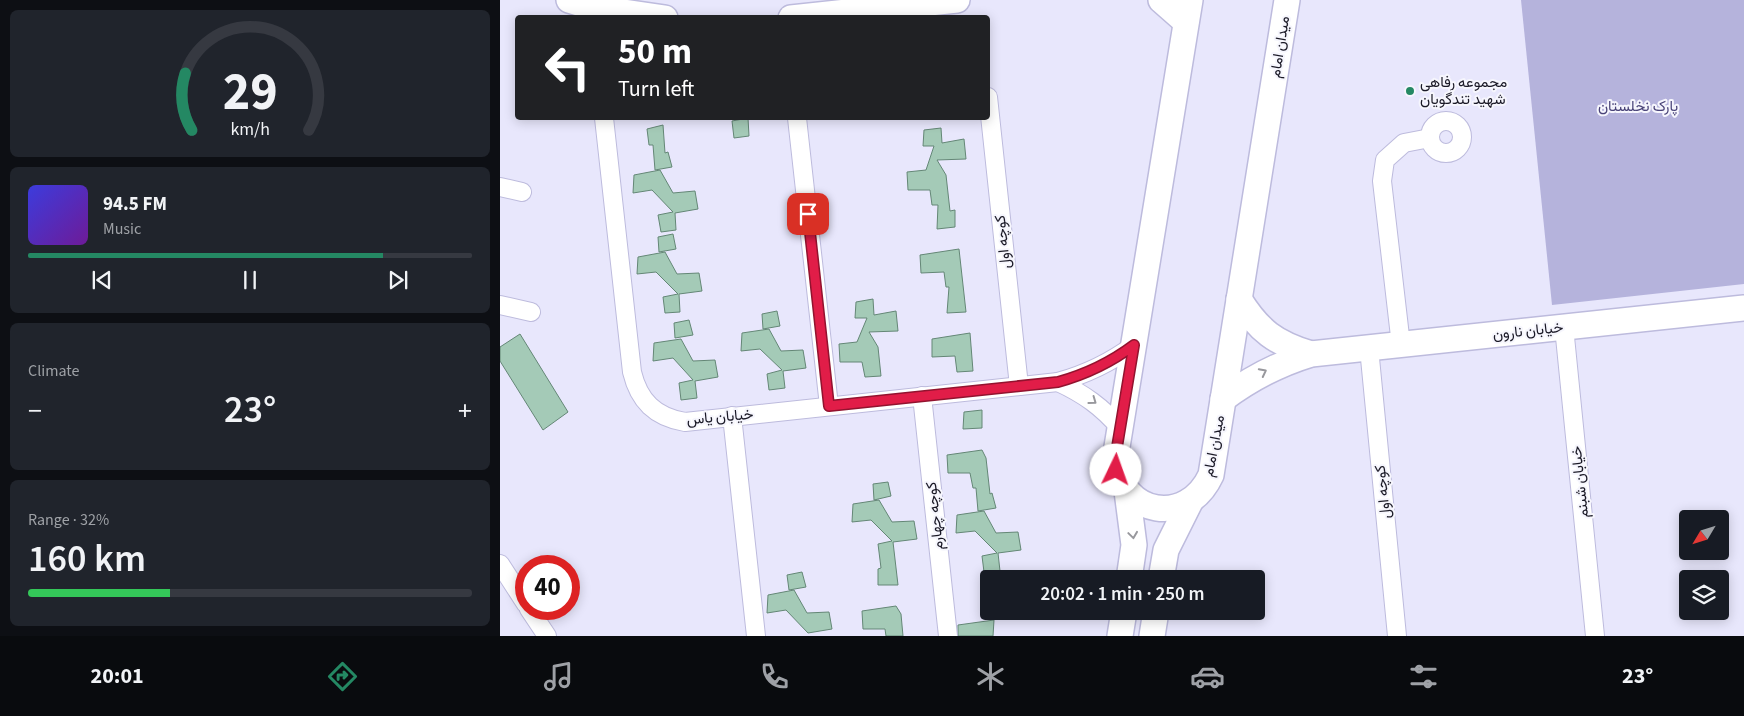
<!DOCTYPE html>
<meta charset="utf-8">
<style>
body{margin:0;font-family:"Source Sans 3",Vazirmatn,sans-serif;background:#20242c;color:#f1f3f6;height:100vh;display:flex;flex-direction:column;font-size:19px;white-space:nowrap}
*{box-sizing:border-box;margin:0}
p{font-size:16px;color:#9ea1a6}
.icon{flex:none;width:28px;height:28px;fill:none;stroke:currentColor;stroke-width:2;stroke-linecap:round;stroke-linejoin:round}
.map{position:relative;flex:1;overflow:hidden}
.drawer{display:flex;flex-direction:column;gap:10px;padding:10px;background:#0d0f14;width:500px}
.drawer>*{flex:none}
.banner{position:absolute;left:15px;top:15px;width:475px;height:105px;border-radius:5px;box-shadow:0 2px 12px #0003;background:#202124;color:#fff;overflow:hidden}
.needle{width:32px;rotate:232deg}
.fabs{position:absolute;left:1179px;top:510px;display:grid;gap:10px}
.fabs a{display:grid;place-items:center;width:50px;height:50px;border-radius:5px;background:#171b24;box-shadow:0 2px 12px #0003;font-size:25px}
.speed{position:absolute;left:15px;top:555px;display:flex;gap:10px;font-size:25px;font-weight:700;text-align:center}
.speed>*{display:grid;place-content:center;width:65px;height:65px;border-radius:50%;background:#171b24;box-shadow:0 2px 12px #0003;line-height:1}
.speed .limit{border:8px solid #d22;background:#fff;color:#111}
.pin{position:absolute;display:grid;place-items:center;width:42px;height:42px;color:#fff;margin:-21px;border-radius:10px;box-shadow:0 2px 8px #0006}
.me{position:absolute;width:55px;margin:-28px;rotate:3deg;stroke-linejoin:round;filter:drop-shadow(0 0 4px #0008)}
.turn{display:flex;align-items:center;gap:18px;height:105px;padding:0 20px;font-size:22px}
.turn .icon{width:65px;height:65px;stroke-width:2.5}
.turn b{display:block;font-size:35px;line-height:42px}
.big{font-size:38px;font-weight:600;line-height:1.1}
.drawer .card{flex:1;display:flex;flex-direction:column;justify-content:center;gap:8px;min-width:0;padding:0 18px;border-radius:8px;background:#20242c}
.drawer .dial{align-items:center;gap:0}
.dial svg{height:130px;overflow:visible;fill:none;stroke:#363941;stroke-width:7;stroke-linecap:round;text-anchor:middle}
.dial text{fill:#f1f3f6;stroke:none}
.song{display:flex;align-items:center;gap:15px}
.cover{width:60px;height:60px;border-radius:8px;background:linear-gradient(135deg,hsl(240 70% 55%),hsl(280 70% 35%))}
.played{height:5px;border-radius:2px;background:linear-gradient(90deg,#248863 80%,#363941 80%)}
.keys{display:flex;justify-content:space-around;direction:ltr}
.heat{display:flex;justify-content:space-between;align-items:center;font-size:28px;direction:ltr}
.charge{height:8px;border-radius:4px;background:linear-gradient(90deg,#34c759 32%,#363941 0)}
.trip{position:absolute;left:480px;top:570px;width:285px;height:50px;border-radius:5px;background:#171b24;box-shadow:0 2px 12px #0003;font-weight:600;line-height:50px;text-align:center}
.dock{display:flex;height:80px;justify-content:space-around;align-items:center;background:#090b0e;color:#9ea1a6}
.dock .icon{width:35px;height:35px}
.dock .selected{color:#248863}
.dock b{font-size:22px;color:#f1f3f6}
main{display:flex;flex:1;min-height:0}
.map>svg:first-child{display:block}
.green{fill:#b5b3dc}
.building{fill:#a4cab7;stroke:#648776}
.lines{fill:none;stroke-linecap:round;stroke-linejoin:round}
.street-casing{stroke:#bdbbdd;stroke-width:20}
.secondary-casing{stroke:#bdbbdd;stroke-width:28}
.street{stroke:#fff;stroke-width:18}
.secondary{stroke:#fff;stroke-width:25}
.oneway{stroke:#98989d}
.route-casing{stroke:#92132f;stroke-width:12}
.route{stroke:#e11d48;stroke-width:9}
.poi-dot{fill:#248863;stroke:#f6f6fd;stroke-width:2}
.labels{text-anchor:middle;dominant-baseline:central;stroke-width:4;stroke-linejoin:round;paint-order:stroke}
.street-label{font-size:15px;fill:#1a1926;stroke:#f6f6fd}
.poi-label{font-size:15px;fill:#1a1926;stroke:#f6f6fd;text-anchor:start}
.park-label{font-size:15px;fill:#494378;stroke:#f6f6fd}
</style>
<main>
<section class="drawer">
<div class="card dial"><svg viewBox="0 0 100 80">
<path d="M14 69A42 42 0 1 1 86 69"/>
<path d="M14 69A42 42 0 0 1 10 34" stroke="#248863"/>
<text x="50" y="56" font-size="32" font-weight="700">29</text>
<text x="50" y="72" font-size="11">km/h</text>
</svg></div>
<div class="card">
<div class="song"><i class="cover"></i><div><b>94.5 FM</b><p>Music</p></div></div>
<div class="played"></div>
<div class="keys"><svg class="icon" aria-label="previous" viewBox="0 0 24 24"><path d="M18 5L8 12l10 7zM5 5v14"/></svg><svg class="icon" aria-label="pause" viewBox="0 0 24 24"><path d="M8 5v14M16 5v14"/></svg><svg class="icon" aria-label="next" viewBox="0 0 24 24"><path d="M6 5l10 7-10 7zM19 5v14"/></svg></div>
</div>
<div class="card"><p>Climate</p>
<div class="heat"><a>−</a><b class="big">23°</b><a>+</a></div>
</div>
<div class="card"><p>Range · 32%</p><b class="big">160 km</b><div class="charge"></div></div>
</section>
<div class="map">
<svg width="1244" height="636" viewBox="0 0 1244 636">
<rect width="100%" height="100%" fill="#e8e7fc"/>
<polygon class="green" points="1021,0 1244,0 1244,284 1052,305"/>
<g class="building">
<polygon points="248,118 249,136 234,138 232,121"/>
<polygon points="163,125 165,153 168,152 172,167 155,170 153,145 149,145 147,129"/>
<polygon points="441,128 442,143 464,139 466,159 437,160 446,175 450,211 455,210 455,227 437,229 438,205 432,205 430,190 408,190 407,172 426,170 434,146 423,146 424,130"/>
<polygon points="160,170 173,193 195,191 198,209 175,213 176,230 161,232 158,215 173,212 152,190 133,193 134,175"/>
<polygon points="173,234 176,249 159,252 158,237"/>
<polygon points="459,249 466,312 447,313 449,287 446,287 444,272 421,273 420,255"/>
<polygon points="165,252 177,274 199,273 202,291 179,294 180,312 165,313 163,297 178,294 156,272 137,274 138,257"/>
<polygon points="373,299 374,315 396,311 398,331 369,332 378,347 381,376 365,377 362,362 340,362 339,344 357,342 367,318 355,318 356,302"/>
<polygon points="277,311 280,326 263,329 262,314"/>
<polygon points="189,320 193,335 175,338 174,323"/>
<polygon points="269,329 281,351 303,350 306,368 283,371 285,388 269,390 267,374 282,370 260,349 241,351 242,333"/>
<polygon points="470,333 473,371 457,372 455,356 432,357 432,339"/>
<polygon points="20,334 68,412 43,430 0,361 0,347"/>
<polygon points="181,339 193,361 215,360 218,377 195,381 197,398 181,400 179,383 193,380 173,358 153,361 154,343"/>
<polygon points="482,410 482,428 463,429 464,412"/>
<polygon points="482,450 486,458 490,494 492,493 496,508 478,511 476,488 473,488 470,473 448,473 447,455"/>
<polygon points="388,482 391,496 374,500 373,484"/>
<polygon points="379,500 392,522 414,521 417,539 393,542 398,585 378,585 378,569 381,568 378,544 392,541 371,520 352,522 353,504"/>
<polygon points="484,511 496,533 518,532 521,550 498,553 500,571 484,572 482,556 497,553 475,531 456,533 457,515"/>
<polygon points="302,572 306,587 289,590 287,575"/>
<polygon points="294,590 307,613 329,612 332,629 308,633 286,610 267,613 268,595"/>
<polygon points="396,606 401,614 403,636 386,636 385,629 363,629 362,611"/>
<polygon points="494,620 493,636 458,636 458,625"/>
</g>
<g class="lines">
<defs>
<g id="street">
<polyline points="488,97 519,386"/>
<path d="M104,118L132,372C139,401 155,417 185,422L558,382C587,374 610,363 634,345"/>
<polyline points="297,118 329,406"/>
<circle cx="946" cy="137" r="16"/>
<polyline points="0,187 22,192"/>
<polyline points="0,305 31,312"/>
<polyline points="1064,327 1095,636"/>
<polyline points="901,345 882,181 885,160 904,143 930,138"/>
<polyline points="869,348 897,636"/>
<path d="M558,382C584,394 602,407 620,428"/>
<polyline points="422,396 448,636"/>
<polyline points="232,416 256,636"/>
<polyline points="0,564 26,604"/>
<polyline points="29,609 47,636"/>
</g>
<g id="secondary">
<polyline points="69,0 95,8 165,18"/>
<polyline points="661,0 686,22"/>
<path d="M690,0L615,459C621,516 687,527 711,475L787,0"/>
<polyline points="291,18 457,0"/>
<path d="M739,299C759,331 775,343 811,354"/>
<path d="M723,399C751,378 778,364 811,354L1244,308"/>
<polyline points="627,491 634,545 629,579"/>
<polyline points="661,579 666,550 690,502"/>
<polyline points="620,636 624,611"/>
<polyline points="652,636 656,611"/>
</g>
</defs>
<use href="#street" class="street-casing"/>
<use href="#secondary" class="secondary-casing"/>
<use href="#street" class="street"/>
<use href="#secondary" class="secondary"/>
</g>
<defs><path id="oneway-chevron" d="M-2-3.5L2.5 0L-2 3.5" fill="none" stroke-width="1.6" stroke-linecap="round" stroke-linejoin="round" transform="scale(1.25)"/></defs>
<g class="oneway">
<use href="#oneway-chevron" transform="translate(763 372) rotate(-27)"/>
<use href="#oneway-chevron" transform="translate(593 401) rotate(36)"/>
<use href="#oneway-chevron" transform="translate(633 535) rotate(82)"/>
</g>
<g class="lines">
<defs>
<path id="route" d="M308,214L329,406L558,382C587,374 610,363 634,345L615,459L616,470"/>
</defs>
<use href="#route" class="route-casing"/>
<use href="#route" class="route"/>
</g>
<circle class="poi-dot" cx="910" cy="91" r="5"/>
<g class="labels">
<g class="street-label">
<text transform="translate(780 47) rotate(-81)">میدان امام</text>
<text transform="translate(503 242) rotate(-96)">کوچه اول</text>
<text transform="translate(1028 331) rotate(-6)">خیابان نارون</text>
<text transform="translate(220 417) rotate(-5)">خیابان یاس</text>
<text transform="translate(714 446) rotate(-79)">میدان امام</text>
<text transform="translate(1080 482) rotate(-96)">خیابان شبنم</text>
<text transform="translate(883 492) rotate(-96)">کوچه اول</text>
<text transform="translate(435 516) rotate(-96)">کوچه چهارم</text>
</g>
<g class="poi-label">
<text x="920" y="82">مجموعه رفاهی<tspan x="920" dy="17">شهید تندگویان</tspan></text>
</g>
<g class="park-label">
<text x="1138" y="106">پارک نخلستان</text>
</g>
</g>
</svg>
<div class="fabs">
<a><svg class="needle" viewBox="-14 -14 28 28"><path d="M0-13l5 13h-10z" fill="#e53935"/><path d="M0 13l5-13h-10z" fill="#9ea1a6"/></svg></a>
<a><svg class="icon" aria-label="layers" viewBox="0 0 24 24"><path d="M12 4l9 5-9 5-9-5zM3 14l9 5 9-5"/></svg></a>
</div>
<div class="speed"><div class="limit">40</div></div>
<div class="pin" style="left:308px;top:214px;background:#d93025"><svg class="icon" aria-label="arrive" viewBox="0 0 24 24"><path d="M6 21V4h12l-3 4 3 4H6"/></svg></div>
<svg class="me" style="left:616px;top:470px" viewBox="-20 -20 40 40"><circle r="19" fill="#fff"/><path d="M0-13L10 11 0 6-10 11z" fill="#e11d48"/></svg>
<div class="trip">20:02 · 1 min · 250 m</div>
<div class="banner">
<div class="turn"><svg class="icon" aria-label="left" viewBox="0 0 24 24"><path d="M17 20v-9H6M10 6l-5 5 5 5"/></svg><div><b>50 m</b>Turn left</div></div>
</div>
</div>
</main>
<nav class="dock">
<b>20:01</b>
<svg class="icon selected" aria-label="directions" viewBox="0 0 24 24"><path d="M12 3l9 9-9 9-9-9zM9 14v-3h6M13 9l2 2-2 2"/></svg>
<svg class="icon" aria-label="music" viewBox="0 0 24 24"><path d="M9 18V5l10-2v13"/><circle cx="6" cy="18" r="3"/><circle cx="16" cy="16" r="3"/></svg>
<svg class="icon" aria-label="phone" viewBox="0 0 24 24"><path d="M5 4h4l2 5-3 2q2 4 5 5l2-3 5 2v4C11 20 4 13 5 4z"/></svg>
<svg class="icon" aria-label="climate" viewBox="0 0 24 24"><path d="M12 3v18M4 7l16 10M4 17L20 7"/></svg>
<svg class="icon" aria-label="car" viewBox="0 0 24 24"><path d="M5 17H2v-5l4-1 3-4h7l3 4 3 1v5h-3M9 17h6M6 11h13"/><circle cx="7" cy="17" r="2"/><circle cx="17" cy="17" r="2"/></svg>
<svg class="icon" aria-label="filters" viewBox="0 0 24 24"><path d="M4 7h16M4 17h16"/><circle cx="9" cy="7" r="2"/><circle cx="15" cy="17" r="2"/></svg>
<b>23°</b>
</nav>
